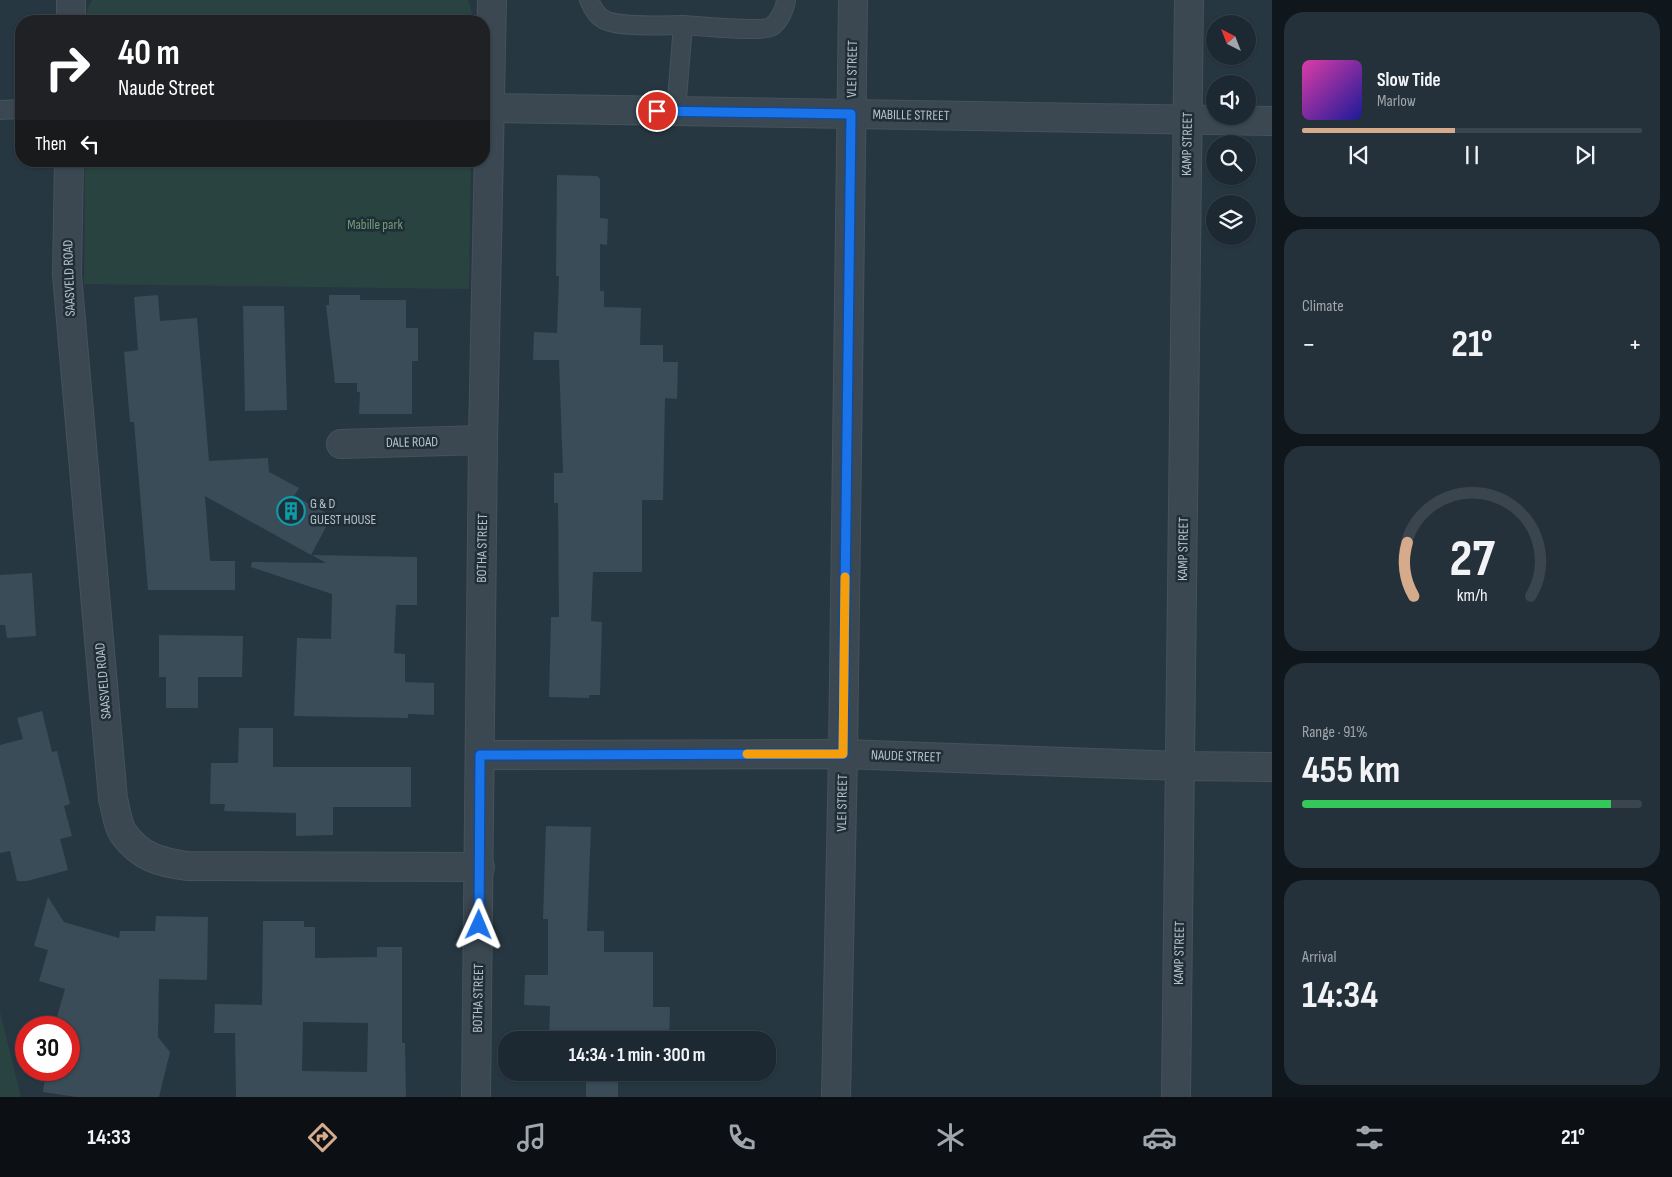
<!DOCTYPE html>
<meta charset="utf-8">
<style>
body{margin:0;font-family:"Sofia Sans Condensed",sans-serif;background:#25313a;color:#f1f3f6;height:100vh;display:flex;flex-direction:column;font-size:19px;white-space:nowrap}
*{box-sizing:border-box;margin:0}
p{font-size:16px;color:#a0a6ac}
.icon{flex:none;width:28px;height:28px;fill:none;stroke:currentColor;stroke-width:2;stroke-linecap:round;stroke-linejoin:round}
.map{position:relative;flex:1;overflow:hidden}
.sheet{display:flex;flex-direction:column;gap:12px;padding:12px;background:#10171c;width:400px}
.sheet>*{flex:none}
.top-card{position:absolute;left:15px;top:15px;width:475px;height:152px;border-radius:20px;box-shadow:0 1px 4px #0004,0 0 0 1px #3b454d;background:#202124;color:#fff;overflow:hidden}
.needle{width:32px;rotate:318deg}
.buttons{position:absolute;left:1206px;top:15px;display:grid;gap:10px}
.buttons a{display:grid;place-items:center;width:50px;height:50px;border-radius:50%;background:#1d2932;box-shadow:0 1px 4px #0004,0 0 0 1px #3b454d;font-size:25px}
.speed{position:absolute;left:15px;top:1016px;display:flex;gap:10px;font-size:25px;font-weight:700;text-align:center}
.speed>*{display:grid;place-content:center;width:65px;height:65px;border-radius:50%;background:#1d2932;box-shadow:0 1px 4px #0004,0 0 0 1px #3b454d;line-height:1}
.speed .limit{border:8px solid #d22;background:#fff;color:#111}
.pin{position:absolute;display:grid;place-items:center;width:42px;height:42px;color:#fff;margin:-21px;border:2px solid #fff;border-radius:50%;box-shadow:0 1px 5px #0007}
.me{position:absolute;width:55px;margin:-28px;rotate:1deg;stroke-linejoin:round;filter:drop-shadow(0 0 4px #0008)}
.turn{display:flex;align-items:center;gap:18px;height:105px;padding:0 20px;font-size:22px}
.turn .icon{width:65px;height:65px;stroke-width:2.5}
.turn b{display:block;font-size:35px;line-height:42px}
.then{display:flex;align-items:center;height:48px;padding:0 20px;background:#0003;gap:10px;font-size:19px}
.big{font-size:38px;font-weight:700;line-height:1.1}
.sheet .tile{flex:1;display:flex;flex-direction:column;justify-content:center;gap:8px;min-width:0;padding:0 18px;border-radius:20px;background:#25313a}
.sheet .dial{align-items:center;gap:0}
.dial svg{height:130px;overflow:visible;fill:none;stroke:#3b454d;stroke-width:7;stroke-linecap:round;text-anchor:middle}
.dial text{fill:#f1f3f6;stroke:none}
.song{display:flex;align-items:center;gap:15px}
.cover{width:60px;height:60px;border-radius:8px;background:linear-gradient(135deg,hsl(320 70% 55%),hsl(240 70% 35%))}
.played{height:5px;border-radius:2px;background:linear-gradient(90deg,#d6ab8b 45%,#3b454d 45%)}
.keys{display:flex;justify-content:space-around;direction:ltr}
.heat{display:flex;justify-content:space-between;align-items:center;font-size:28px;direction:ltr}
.charge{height:8px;border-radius:4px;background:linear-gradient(90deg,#34c759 91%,#3b454d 0)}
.trip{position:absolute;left:498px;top:1031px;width:278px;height:50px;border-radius:20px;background:#1d2932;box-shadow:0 1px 4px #0004,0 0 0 1px #3b454d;font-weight:700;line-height:50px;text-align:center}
.menu{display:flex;height:80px;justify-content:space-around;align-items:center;background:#0c1014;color:#a0a6ac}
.menu .icon{width:35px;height:35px}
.menu .current{color:#d6ab8b}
.menu b{font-size:22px;color:#f1f3f6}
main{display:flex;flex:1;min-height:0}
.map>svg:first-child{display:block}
.green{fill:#294341}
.building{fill:#394c57;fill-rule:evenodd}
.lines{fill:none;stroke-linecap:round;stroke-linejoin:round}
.lane-casing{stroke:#45525b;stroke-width:20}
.street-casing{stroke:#45525b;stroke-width:30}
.lane{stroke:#3b4851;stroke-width:18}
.street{stroke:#3b4851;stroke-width:28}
.route-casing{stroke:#114b97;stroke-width:12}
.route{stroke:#1a73e8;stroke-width:9}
.slow{stroke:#f59e0b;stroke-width:9}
.labels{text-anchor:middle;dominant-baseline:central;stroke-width:5;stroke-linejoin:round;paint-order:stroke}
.street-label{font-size:14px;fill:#b8c3cb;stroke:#202e37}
.park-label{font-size:14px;fill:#709c72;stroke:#202e37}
.poi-label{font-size:14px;fill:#b8c3cb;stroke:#202e37;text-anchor:start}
</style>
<main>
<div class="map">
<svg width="1272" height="1097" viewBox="0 0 1272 1097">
<rect width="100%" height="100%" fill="#273742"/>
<g class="green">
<polygon points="92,0 468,0 474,21 85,21 88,8"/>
<polygon points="85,161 471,161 469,289 84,284"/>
<polygon points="0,1012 21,1097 0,1097"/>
</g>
<g class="building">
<polygon points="557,175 598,176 598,178 600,178 600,218 608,219 607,245 600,244 600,291 604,291 604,307 641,308 640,345 663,345 663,362 678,362 677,399 665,398 663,500 642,500 642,572 593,572 591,621 602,622 600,695 589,695 589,698 549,697 551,617 559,617 558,503 554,503 554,473 563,473 559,360 533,360 534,332 557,333 559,276 556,276"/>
<polygon points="158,295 160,321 197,318 209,461 268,458 269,472 299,488 294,496 332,516 311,555 205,496 210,561 235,561 235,590 148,590 134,422 130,422 124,352 138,350 134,297"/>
<polygon points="329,295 360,295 360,300 406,300 406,328 418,328 418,361 412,361 412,414 359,414 360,392 357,392 357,383 335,383 326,305 329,305"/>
<polygon points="243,306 284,306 287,410 245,411"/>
<polygon points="312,555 417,557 417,605 396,605 394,653 405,654 405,682 434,683 434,715 408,714 408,718 294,716 297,638 331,639 332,594 251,567 252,562 326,563"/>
<polygon points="32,573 36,636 7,638 5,625 0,625 0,575"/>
<polygon points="159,635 243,636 242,677 198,677 198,708 166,708 166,677 159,677"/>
<polygon points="42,711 52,752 57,751 70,804 64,806 72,836 60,839 68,870 27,881 17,881 10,851 0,853 0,745 23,739 17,718"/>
<polygon points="239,728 273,728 273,767 411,767 411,807 333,807 333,835 296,836 296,813 224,811 225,804 210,804 211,763 238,763"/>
<polygon points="546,826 591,827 587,931 604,931 604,952 653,952 653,1007 670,1007 669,1040 549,1040 550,1006 524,1005 525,975 548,975 548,919 543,919"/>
<polygon points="48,897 64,922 119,938 120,931 155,931 156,916 208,917 207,980 159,979 158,1037 170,1052 159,1097 76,1097 43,1092 46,1070 69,1070 69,1028 55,1024 65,989 39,981 48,950 34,946"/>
<path d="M263,921H304V927H315V958L377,957V947H402V1043H405L406,1097H236L235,1033H214L215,1004L262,1005ZM303,1022L368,1023L367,1072L302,1071Z"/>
<rect x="586" y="1072" width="32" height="25"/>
</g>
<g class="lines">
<defs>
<g id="lane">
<path d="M589,0C592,7 596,15 603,19C617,28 665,25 683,25L676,111"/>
<path d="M683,25C698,26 760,32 771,27C779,22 785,9 786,0"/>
<polyline points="0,110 21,109"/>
</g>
<g id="street">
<polyline points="71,21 71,0"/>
<polyline points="490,108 1272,121"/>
<path d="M69,161L67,275L113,799C116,809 117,824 123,833C140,857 159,862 187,866L480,867"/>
<polyline points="341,444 483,440"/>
<polyline points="480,755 843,754 1181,766 1272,767"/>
<polyline points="476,1097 483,440 492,0"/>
<polyline points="836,1097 843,754 853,0"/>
<polyline points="1176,1097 1189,0"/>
</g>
</defs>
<use href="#lane" class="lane-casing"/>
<use href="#street" class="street-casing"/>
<use href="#lane" class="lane"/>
<use href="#street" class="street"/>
</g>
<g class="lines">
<defs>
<polyline id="route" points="479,925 480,755 843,754 851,114 657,111"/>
</defs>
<use href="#route" class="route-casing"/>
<use href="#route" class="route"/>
<polyline class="slow" points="747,754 843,754 845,577"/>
</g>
<defs>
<symbol id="building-ring" viewBox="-11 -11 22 22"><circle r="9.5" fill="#202e37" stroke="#0f9aa8" stroke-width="1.5"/><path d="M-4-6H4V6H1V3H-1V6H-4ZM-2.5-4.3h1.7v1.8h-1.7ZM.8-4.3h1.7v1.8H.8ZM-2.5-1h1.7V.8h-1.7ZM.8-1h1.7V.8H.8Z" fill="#0f9aa8"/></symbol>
</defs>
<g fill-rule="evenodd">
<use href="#building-ring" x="275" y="495" width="32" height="32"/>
</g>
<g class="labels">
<g class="street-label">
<text transform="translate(852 69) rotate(-89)">VLEI STREET</text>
<text transform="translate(911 115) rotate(1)">MABILLE STREET</text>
<text transform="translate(1187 144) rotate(-89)">KAMP STREET</text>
<text transform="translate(69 278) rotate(-92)">SAASVELD ROAD</text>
<text transform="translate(412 442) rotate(-1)">DALE ROAD</text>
<text transform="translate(482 548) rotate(-89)">BOTHA STREET</text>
<text transform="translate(1183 549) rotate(-89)">KAMP STREET</text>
<text transform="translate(103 681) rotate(-95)">SAASVELD ROAD</text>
<text transform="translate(906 756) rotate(2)">NAUDE STREET</text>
<text transform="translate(842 803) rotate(-89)">VLEI STREET</text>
<text transform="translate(1179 953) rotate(-89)">KAMP STREET</text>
<text transform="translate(478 998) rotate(-89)">BOTHA STREET</text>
</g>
<g class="park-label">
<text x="375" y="224">Mabille park</text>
</g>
<g class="poi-label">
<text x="310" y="503">G &amp; D<tspan x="310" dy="16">GUEST HOUSE</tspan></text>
</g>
</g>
</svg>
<div class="buttons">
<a><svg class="needle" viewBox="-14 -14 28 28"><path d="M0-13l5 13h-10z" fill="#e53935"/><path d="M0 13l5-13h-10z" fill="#a0a6ac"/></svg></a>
<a><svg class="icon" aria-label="sound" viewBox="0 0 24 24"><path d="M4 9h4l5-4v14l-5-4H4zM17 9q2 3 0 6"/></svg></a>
<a><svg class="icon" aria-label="search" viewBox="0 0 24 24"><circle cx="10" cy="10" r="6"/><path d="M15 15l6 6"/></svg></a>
<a><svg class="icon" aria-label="layers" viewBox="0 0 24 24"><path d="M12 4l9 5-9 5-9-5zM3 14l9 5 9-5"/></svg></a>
</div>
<div class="speed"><div class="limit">30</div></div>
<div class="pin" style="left:657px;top:111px;background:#d93025"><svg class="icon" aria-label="arrive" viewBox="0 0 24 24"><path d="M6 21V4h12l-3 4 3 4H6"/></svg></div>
<svg class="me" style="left:479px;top:925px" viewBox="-20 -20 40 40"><path d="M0-17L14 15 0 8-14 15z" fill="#1a73e8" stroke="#fff" stroke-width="4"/></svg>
<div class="trip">14:34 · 1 min · 300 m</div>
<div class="top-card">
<div class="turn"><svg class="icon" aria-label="right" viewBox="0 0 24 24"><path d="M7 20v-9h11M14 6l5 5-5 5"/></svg><div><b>40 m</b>Naude Street</div></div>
<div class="then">Then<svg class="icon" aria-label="left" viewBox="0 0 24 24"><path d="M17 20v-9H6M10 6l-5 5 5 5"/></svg></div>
</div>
</div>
<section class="sheet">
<div class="tile">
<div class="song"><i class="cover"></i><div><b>Slow Tide</b><p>Marlow</p></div></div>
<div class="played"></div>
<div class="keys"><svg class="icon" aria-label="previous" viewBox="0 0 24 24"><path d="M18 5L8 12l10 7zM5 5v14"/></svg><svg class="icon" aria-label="pause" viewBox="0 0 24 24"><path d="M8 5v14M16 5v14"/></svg><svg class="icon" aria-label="next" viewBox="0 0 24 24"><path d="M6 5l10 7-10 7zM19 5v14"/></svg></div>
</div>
<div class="tile"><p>Climate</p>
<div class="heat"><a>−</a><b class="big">21°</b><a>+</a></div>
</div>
<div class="tile dial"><svg viewBox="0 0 100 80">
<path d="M14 69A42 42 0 1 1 86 69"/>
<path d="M14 69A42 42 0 0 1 10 36" stroke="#d6ab8b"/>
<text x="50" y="56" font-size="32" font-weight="700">27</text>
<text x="50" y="72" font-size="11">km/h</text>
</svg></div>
<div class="tile"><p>Range · 91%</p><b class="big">455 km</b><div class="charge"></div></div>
<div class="tile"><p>Arrival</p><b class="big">14:34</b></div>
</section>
</main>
<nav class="menu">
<b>14:33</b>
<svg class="icon current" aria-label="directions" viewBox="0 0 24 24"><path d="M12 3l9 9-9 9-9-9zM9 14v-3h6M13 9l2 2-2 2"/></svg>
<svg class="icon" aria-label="music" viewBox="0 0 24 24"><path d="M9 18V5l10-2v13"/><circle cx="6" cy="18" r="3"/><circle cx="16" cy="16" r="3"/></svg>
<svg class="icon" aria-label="phone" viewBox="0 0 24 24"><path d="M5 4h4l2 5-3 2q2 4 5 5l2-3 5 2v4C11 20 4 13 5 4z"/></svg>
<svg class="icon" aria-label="climate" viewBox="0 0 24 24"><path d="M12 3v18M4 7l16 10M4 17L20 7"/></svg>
<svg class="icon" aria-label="car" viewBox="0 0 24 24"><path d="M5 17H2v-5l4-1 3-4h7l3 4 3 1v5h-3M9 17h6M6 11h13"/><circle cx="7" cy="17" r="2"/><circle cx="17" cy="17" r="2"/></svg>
<svg class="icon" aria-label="filters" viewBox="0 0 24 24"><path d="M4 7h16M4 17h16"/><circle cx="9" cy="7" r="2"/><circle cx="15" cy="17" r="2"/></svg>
<b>21°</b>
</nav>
